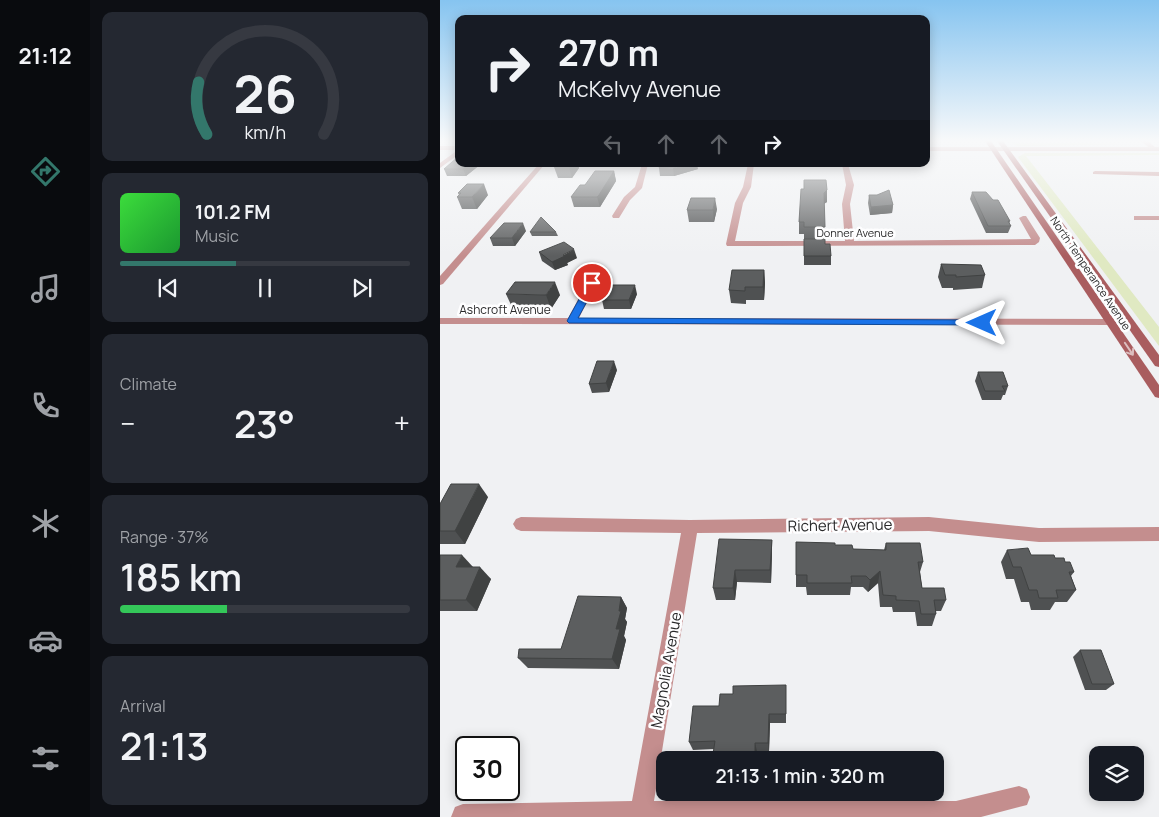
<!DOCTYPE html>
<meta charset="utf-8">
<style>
body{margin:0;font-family:Manrope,sans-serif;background:#242831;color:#f1f3f6;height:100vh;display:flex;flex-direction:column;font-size:19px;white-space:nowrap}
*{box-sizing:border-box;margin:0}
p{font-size:16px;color:#9ea1a6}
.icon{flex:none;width:28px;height:28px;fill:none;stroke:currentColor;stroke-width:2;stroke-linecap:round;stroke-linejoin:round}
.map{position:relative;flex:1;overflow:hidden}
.drawer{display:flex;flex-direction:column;gap:12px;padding:12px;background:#0d0f14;width:350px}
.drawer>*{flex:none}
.guide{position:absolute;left:15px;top:15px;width:475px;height:152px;border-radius:10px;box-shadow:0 2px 12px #0003;background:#171b24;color:#f1f3f6;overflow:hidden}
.tools{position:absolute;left:649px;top:746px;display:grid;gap:10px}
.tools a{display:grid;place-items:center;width:55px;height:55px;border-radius:10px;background:#171b24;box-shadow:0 2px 12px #0003;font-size:25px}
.speed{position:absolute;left:15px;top:736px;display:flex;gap:10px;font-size:25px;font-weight:700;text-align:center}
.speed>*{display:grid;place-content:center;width:65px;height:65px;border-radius:50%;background:#171b24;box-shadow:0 2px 12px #0003;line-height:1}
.speed .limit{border:2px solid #111;border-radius:8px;background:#fff;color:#111}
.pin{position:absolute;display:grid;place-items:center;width:42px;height:42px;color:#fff;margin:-21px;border:2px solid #fff;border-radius:50%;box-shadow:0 1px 5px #0007}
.me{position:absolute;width:55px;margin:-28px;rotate:270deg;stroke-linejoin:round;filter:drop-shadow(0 0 4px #0008)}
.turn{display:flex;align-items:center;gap:18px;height:105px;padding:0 20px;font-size:22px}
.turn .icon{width:65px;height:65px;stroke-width:2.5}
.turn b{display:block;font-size:35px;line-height:42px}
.lanes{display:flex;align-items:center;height:48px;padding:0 20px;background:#0003;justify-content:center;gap:25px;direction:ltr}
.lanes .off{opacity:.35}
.big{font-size:38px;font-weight:600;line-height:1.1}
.drawer .widget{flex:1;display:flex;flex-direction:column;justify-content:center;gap:8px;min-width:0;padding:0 18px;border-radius:10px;background:#242831}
.drawer .dial{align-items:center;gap:0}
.dial svg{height:130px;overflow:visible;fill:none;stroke:#363941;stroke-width:7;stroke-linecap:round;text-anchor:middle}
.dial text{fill:#f1f3f6;stroke:none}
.song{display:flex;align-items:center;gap:15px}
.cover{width:60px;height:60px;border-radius:8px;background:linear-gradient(135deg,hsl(120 70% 55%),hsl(130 70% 35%))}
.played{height:5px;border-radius:2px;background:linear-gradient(90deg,#33776b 40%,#363941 40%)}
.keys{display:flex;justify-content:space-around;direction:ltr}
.heat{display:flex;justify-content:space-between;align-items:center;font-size:28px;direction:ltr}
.charge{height:8px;border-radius:4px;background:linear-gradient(90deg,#34c759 37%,#363941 0)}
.trip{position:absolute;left:216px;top:751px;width:288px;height:50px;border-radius:10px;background:#171b24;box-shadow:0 2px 12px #0003;font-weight:600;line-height:50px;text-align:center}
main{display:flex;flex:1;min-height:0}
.menu{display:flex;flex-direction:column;width:90px;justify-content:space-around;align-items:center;background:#090b0e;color:#9ea1a6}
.menu .icon{width:35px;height:35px}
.menu .current{color:#33776b}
.menu b{font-size:22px;color:#f1f3f6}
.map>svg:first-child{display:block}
.green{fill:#e0e9c2}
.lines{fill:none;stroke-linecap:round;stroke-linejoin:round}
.minor{fill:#c48e8e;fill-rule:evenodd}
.tertiary{fill:#c48e8e;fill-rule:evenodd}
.secondary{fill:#a95d5f;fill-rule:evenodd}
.wall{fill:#4f5152}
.shaded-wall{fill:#404242}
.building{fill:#5c5e5f;stroke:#404242}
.oneway{stroke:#dcbebf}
.route{fill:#1a73e8;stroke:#114b97}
.labels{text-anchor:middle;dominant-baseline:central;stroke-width:5;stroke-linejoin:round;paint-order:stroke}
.far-street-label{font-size:11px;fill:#29292a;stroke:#fefeff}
.street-label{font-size:12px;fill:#29292a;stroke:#fefeff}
.near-street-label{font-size:15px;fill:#29292a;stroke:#fefeff}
</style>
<main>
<nav class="menu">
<b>21:12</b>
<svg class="icon current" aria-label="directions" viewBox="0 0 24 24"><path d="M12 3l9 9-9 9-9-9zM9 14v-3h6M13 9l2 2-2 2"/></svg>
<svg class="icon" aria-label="music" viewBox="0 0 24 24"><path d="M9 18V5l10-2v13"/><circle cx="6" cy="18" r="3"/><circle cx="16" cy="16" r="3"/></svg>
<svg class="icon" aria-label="phone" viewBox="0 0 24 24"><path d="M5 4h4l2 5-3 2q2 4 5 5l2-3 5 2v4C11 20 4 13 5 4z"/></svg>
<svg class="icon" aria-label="climate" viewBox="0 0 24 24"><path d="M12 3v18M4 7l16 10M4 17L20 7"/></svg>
<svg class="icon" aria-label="car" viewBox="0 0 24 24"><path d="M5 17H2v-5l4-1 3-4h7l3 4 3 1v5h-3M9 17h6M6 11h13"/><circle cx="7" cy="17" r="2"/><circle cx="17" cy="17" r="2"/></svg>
<svg class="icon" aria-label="filters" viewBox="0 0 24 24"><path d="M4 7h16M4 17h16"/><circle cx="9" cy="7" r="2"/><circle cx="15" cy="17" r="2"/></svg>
</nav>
<section class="drawer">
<div class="widget dial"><svg viewBox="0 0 100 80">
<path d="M14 69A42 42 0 1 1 86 69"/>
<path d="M14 69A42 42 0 0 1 9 37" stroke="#33776b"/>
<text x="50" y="56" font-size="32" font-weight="700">26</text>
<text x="50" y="72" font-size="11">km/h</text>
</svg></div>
<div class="widget">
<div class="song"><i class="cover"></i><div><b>101.2 FM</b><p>Music</p></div></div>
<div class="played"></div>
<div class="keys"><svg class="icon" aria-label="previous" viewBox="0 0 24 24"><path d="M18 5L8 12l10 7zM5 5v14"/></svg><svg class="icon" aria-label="pause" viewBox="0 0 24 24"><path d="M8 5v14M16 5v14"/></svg><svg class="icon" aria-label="next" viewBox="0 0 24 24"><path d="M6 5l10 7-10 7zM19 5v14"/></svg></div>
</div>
<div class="widget"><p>Climate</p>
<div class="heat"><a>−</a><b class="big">23°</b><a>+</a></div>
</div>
<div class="widget"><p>Range · 37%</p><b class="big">185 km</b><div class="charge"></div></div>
<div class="widget"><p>Arrival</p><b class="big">21:13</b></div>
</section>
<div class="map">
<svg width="719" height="817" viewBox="0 0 719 817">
<rect width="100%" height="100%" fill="#f0f1f3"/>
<g class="green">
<polygon points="568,141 577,143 699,144 578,146"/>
<polygon points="585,153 719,153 719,155 586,156 719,327 719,346 578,157"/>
</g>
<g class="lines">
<g class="minor">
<polygon points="701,141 708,141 717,149 712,150"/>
<polygon points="19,149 19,154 0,168 0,163"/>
<polygon points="99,164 105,164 3,284 0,285 0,276"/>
<polygon points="202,164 208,164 202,188 190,200 179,218 173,218 172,216 184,197 195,187"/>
<polygon points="308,164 314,164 311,187 303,203 295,241 405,241 402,204 406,185 402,164 408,164 414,185 410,204 414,241 591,239 579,218 583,216 586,216 600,238 599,242 595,245 287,246 286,244 295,203 303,187"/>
<polygon points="655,171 719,172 719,176 653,174 653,172"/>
<rect x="694" y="216" width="25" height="4"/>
<polygon points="152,280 157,283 139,318 671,319 676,322 671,325 0,324 0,318 128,318 147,283"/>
<polygon points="81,517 250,520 489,517 599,528 719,527 719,541 599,542 489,531 257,533 214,801 516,801 579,786 587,789 590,797 587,805 541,817 11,817 15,807 23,804 192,801 241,533 81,531 76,529 73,524 76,519"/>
</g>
<g class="tertiary">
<rect x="0" y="146" width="19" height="4"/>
<rect x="486" y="147" width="233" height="4"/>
</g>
<g class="secondary">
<polygon points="545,141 551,141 719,385 719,398 715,397"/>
<polygon points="557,141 563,141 719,355 719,367 715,366"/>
</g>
</g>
<g class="wall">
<polygon points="19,164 41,164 26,176 7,176 4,169"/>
<polygon points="117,164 138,164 139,168 132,178 118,178 114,167"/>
<polygon points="219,168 258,169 234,176 220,176"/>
<polygon points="174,171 176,181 160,207 134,207 131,197 145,185"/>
<polygon points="364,189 387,202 384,204 384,239 364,239 364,234 359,234 359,222"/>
<polygon points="532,192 570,221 569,224 571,226 568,233 546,233 530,199"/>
<polygon points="18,193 48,195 37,209 22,209 17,197 19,195"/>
<polygon points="429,195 453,205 452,213 430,215 428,203"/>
<polygon points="277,209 274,222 249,222 247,210"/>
<polygon points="86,231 75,246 53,246 50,238"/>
<polygon points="90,232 116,232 118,236 92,236"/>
<polygon points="364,239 385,244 391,256 391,265 364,265"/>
<polygon points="99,252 137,258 127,263 128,265 115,270 102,261"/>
<polygon points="501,264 545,275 542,288 513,290 513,288 502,288 498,277"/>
<polygon points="324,270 325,283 324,300 306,300 306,304 291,303 289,290"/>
<polygon points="66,294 120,295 111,309 72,307"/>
<polygon points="197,294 191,309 164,309 162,300"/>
<polygon points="177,370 169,392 152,393 149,384"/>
<polygon points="538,372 568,386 565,395 563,395 561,400 542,400 535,381"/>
<polygon points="48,497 25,544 0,544 0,504"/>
<polygon points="332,540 332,552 331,583 297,582 295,600 276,600 273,588"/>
<polygon points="356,542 395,545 413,549 444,550 446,543 483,562 480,572 482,588 506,600 501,611 496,611 496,614 492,626 477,626 475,612 453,612 452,607 440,607 438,583 428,592 423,587 411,587 410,595 367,595 366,587 356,587"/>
<polygon points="567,550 591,555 615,558 625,562 634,572 631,576 636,590 627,602 615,602 610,610 591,610 589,602 581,602 574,579 566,579 561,562"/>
<polygon points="0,555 33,567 51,579 37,611 0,611"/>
<polygon points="181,597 187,608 185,619 187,622 184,636 186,640 179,669 88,668 78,658 121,649"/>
<polygon points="640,650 674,684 666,690 645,690 633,657"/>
<polygon points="346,695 346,723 330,723 329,751 317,751 317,760 276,760 273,754 274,749 253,750 249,742 279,706"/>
</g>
<g class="shaded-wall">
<polygon points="29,164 41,164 26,176 23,169"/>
<polygon points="131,164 138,164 139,168 132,178 129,167"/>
<polygon points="250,164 257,164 258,169 234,176 233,168"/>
<polygon points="174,171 176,181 160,207 157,197"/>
<polygon points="44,184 48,195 37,209 32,197"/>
<polygon points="387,190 387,202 383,204 384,193"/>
<polygon points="275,198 277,209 274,222 273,210"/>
<polygon points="453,205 452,213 430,215 431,207"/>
<polygon points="83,223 86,231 75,246 72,238"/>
<polygon points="134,249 137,258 127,263 128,265 115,270 112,262"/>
<polygon points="324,270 325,283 324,300 323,287"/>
<polygon points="115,282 120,295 111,309 106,295"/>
<polygon points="195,285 197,294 191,309 189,300"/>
<polygon points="174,361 177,370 169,392 166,383"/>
<polygon points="39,484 48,497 25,544 15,531"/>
<polygon points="332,540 332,552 331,583 330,570"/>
<polygon points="22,555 33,567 16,567"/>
<polygon points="40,567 51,579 37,611 26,600"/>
<polygon points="295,570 297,582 295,600 293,588"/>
<polygon points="440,571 438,583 428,592 430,580"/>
<polygon points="181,597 187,608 185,619 187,622 184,636 186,640 179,669 172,659"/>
<polygon points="329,714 330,723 329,751 328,743"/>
<polygon points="315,743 317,751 317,760 315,753"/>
</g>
<g class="building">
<polygon points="19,156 19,164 29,164 23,169 4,169"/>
<polygon points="117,164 131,164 129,167 114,167"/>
<polygon points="221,164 250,164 233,168 219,168"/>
<polygon points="155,171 174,171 159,195 157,197 131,197 140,185 145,185"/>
<polygon points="364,180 386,180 387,190 384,193 385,227 364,227 364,222 359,222 361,189 364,189"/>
<polygon points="27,184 44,184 32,197 17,197 21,193 18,193"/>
<polygon points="449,190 453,205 431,207 429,195 437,195"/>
<polygon points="532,192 546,192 553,200 558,200 570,221 568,221 571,226 548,226"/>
<polygon points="251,198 275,198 273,210 247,210"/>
<polygon points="101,217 116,232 90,232"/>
<polygon points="64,223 83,223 72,238 50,238"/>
<polygon points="364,239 385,239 385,244 390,244 391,256 364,256"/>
<polygon points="124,242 134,249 123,255 125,256 112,262 99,252"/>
<polygon points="501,264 541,265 545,275 516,277 516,275 505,275"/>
<polygon points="292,270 324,270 323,287 305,287 305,291 289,290"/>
<polygon points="75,282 115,282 106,295 66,294"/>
<polygon points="168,285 195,285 189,300 162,300"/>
<polygon points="157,361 174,361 166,383 149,384"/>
<polygon points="538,372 563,372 568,386 562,386 565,391 545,391"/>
<polygon points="11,484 39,484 15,531 0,531 0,504"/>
<polygon points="279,539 332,540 330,570 295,570 293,588 273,588"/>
<polygon points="356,542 395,543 395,545 412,545 413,549 446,550 446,543 480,543 483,562 478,562 482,588 504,588 506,600 494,600 496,614 481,614 479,601 456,600 456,596 443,595 440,571 430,580 426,576 411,576 412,583 367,583 367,575 356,575"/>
<polygon points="588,548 591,555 614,555 615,558 624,558 625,562 630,562 634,572 629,572 636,590 616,590 618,598 599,598 597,590 589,590 581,567 573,567 567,550"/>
<polygon points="0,555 22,555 16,567 40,567 26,600 0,600"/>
<polygon points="138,596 181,597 179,611 181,611 176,629 180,629 172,659 78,658 79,649 121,649"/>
<polygon points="640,650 661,650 674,684 652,684"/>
<polygon points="346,685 346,714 329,714 328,743 315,743 315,753 273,754 275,741 249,742 253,706 279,706 280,694 293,694 293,686"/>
</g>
<defs><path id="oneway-shaft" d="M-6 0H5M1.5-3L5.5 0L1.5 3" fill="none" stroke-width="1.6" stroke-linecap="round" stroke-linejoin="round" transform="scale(1.25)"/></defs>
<use class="oneway" href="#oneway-shaft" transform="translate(689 349) rotate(56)"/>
<linearGradient id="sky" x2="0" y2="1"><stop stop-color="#86c4f0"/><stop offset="0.55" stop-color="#f8f9fa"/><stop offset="1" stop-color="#f8f9fa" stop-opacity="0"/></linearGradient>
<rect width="719" height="256" fill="url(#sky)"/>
<polygon class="route" points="152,280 157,283 138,318 542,320 547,323 542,325 129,323 127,321 148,283"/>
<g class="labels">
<g class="far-street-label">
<text x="415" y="232">Donner Avenue</text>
<text transform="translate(651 273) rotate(56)">North Temperance Avenue</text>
</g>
<g class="street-label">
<text x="65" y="309">Ashcroft Avenue</text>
</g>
<g class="near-street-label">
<text transform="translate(400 525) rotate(-1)">Richert Avenue</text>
<text transform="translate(226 670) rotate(-80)">Magnolia Avenue</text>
</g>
</g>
</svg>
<div class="tools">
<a><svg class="icon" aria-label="layers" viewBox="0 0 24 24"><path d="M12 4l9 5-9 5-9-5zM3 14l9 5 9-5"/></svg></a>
</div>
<div class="speed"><div class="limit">30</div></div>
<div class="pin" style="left:152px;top:283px;background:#d93025"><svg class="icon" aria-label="arrive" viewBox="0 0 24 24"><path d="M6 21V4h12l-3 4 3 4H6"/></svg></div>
<svg class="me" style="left:542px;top:323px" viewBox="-20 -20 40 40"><path d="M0-17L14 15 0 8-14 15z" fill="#1a73e8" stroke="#fff" stroke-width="4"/></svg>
<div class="trip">21:13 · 1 min · 320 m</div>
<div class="guide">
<div class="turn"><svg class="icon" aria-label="right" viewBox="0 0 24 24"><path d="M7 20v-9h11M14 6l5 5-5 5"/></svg><div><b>270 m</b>McKelvy Avenue</div></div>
<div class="lanes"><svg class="icon off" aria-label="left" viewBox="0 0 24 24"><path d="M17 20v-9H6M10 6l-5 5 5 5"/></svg><svg class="icon off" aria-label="ahead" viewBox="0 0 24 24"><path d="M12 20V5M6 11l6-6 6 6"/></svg><svg class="icon off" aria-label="ahead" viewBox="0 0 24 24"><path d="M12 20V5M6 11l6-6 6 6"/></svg><svg class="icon" aria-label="right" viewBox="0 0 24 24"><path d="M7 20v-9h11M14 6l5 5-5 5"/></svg></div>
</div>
</div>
</main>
